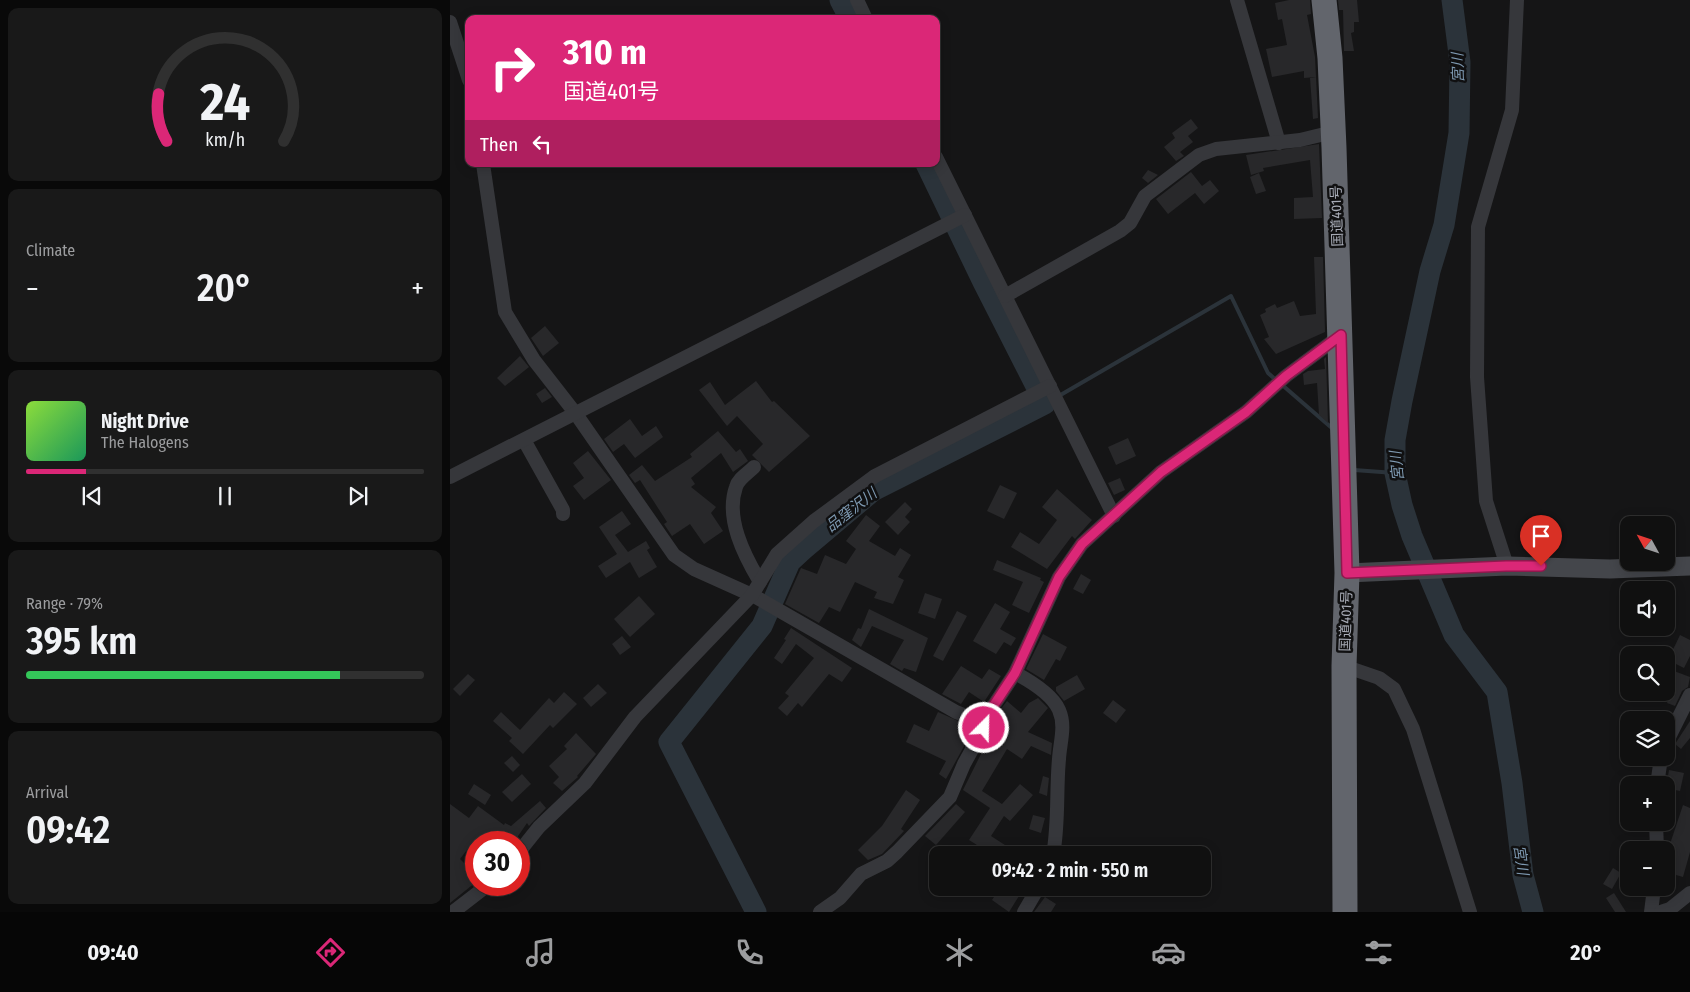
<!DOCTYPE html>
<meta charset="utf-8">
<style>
body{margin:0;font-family:"Fira Sans Condensed","Noto Sans JP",sans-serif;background:#191919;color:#f1f3f6;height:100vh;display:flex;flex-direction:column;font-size:19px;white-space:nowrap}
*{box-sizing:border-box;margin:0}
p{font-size:16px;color:#9c9d9f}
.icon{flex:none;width:28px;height:28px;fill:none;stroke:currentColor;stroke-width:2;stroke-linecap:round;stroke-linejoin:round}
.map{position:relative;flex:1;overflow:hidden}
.drawer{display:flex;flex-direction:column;gap:8px;padding:8px;background:#090909;width:450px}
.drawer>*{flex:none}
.top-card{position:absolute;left:15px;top:15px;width:475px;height:152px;border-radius:10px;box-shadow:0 2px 12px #0003,0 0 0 1px #303030;background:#db2777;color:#fff;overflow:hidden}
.needle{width:32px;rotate:310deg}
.buttons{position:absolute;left:1170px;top:516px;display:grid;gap:10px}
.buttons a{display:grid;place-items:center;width:55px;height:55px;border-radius:10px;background:#101010;box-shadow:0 2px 12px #0003,0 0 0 1px #303030;font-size:25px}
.speed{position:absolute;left:15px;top:831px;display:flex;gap:10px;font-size:25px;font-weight:700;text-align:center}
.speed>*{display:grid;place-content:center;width:65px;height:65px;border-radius:50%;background:#101010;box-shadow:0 2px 12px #0003,0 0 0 1px #303030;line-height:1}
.speed .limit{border:8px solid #d22;background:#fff;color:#111}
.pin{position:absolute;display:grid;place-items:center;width:42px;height:42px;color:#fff;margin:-51px -21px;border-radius:50% 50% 50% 0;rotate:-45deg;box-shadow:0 0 5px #0007}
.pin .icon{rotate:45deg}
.me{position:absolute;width:55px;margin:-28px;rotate:23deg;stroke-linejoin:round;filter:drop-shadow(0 0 4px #0008)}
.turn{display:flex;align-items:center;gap:18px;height:105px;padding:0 15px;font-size:22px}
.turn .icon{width:65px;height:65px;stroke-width:2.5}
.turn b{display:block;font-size:35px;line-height:42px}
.then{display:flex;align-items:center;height:48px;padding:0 15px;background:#0003;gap:10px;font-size:19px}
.big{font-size:38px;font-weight:600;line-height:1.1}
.drawer .tile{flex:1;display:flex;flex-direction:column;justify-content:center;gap:8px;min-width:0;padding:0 18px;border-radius:10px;background:#191919}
.drawer .dial{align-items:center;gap:0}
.dial svg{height:130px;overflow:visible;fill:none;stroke:#303030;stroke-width:7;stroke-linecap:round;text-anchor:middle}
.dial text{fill:#f1f3f6;stroke:none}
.song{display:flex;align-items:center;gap:15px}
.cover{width:60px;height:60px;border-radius:8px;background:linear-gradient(135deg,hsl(90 70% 55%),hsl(150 70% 35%))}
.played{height:5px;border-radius:2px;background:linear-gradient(90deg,#db2777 15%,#303030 15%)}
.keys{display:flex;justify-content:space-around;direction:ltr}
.heat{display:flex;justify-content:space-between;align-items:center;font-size:28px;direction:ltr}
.charge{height:8px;border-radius:4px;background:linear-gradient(90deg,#34c759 79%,#303030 0)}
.trip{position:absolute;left:479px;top:846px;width:282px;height:50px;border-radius:10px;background:#101010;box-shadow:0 2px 12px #0003,0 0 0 1px #303030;font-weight:600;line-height:50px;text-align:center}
.menu{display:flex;height:80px;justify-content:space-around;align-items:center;background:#060606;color:#9c9d9f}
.menu .icon{width:35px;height:35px}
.menu .active{color:#db2777}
.menu b{font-size:22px;color:#f1f3f6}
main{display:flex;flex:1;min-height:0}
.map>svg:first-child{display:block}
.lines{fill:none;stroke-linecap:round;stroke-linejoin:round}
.stream{stroke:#2b333a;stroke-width:4}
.river{stroke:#2b333a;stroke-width:21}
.building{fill:#28282a}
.street{stroke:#36373b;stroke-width:14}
.secondary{stroke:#44464b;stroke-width:19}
.highway{stroke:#62656c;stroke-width:25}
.route-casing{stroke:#8e194d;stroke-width:12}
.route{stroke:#db2777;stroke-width:9}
.labels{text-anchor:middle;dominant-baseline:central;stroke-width:5;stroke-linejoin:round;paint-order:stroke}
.street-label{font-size:14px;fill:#a7abb6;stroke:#101011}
.water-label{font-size:15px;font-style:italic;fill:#7e99b1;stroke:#101011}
</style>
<main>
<section class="drawer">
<div class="tile dial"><svg viewBox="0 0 100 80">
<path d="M14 69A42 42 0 1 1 86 69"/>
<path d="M14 69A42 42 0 0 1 9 40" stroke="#db2777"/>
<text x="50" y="56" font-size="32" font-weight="700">24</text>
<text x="50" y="72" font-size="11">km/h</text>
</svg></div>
<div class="tile"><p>Climate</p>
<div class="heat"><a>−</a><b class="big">20°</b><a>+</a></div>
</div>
<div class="tile">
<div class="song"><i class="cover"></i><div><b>Night Drive</b><p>The Halogens</p></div></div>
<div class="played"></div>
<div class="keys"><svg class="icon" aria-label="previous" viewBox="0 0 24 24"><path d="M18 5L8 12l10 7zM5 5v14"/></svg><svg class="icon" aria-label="pause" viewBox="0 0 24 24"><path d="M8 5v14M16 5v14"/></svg><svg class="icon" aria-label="next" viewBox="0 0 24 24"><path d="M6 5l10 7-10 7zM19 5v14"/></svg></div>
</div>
<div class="tile"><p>Range · 79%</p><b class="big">395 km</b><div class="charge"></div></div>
<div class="tile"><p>Arrival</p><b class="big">09:42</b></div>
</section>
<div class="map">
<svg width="1240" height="912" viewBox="0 0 1240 912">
<rect width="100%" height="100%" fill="#151516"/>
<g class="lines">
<g class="stream">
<polyline points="831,384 883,429"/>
<polyline points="595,404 781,296 818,373 826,380"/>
<polyline points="904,470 945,473"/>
</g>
<g class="river">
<polyline points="390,0 400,19"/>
<polyline points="1002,0 1010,62 1009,133 994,225 980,271 952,401 945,440 945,473 952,505 962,536 1004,635 1047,692 1062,783 1073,875 1083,912"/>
<polyline points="306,912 219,742 312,626 340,562 353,550 423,491 595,404 533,282 476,164"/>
</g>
</g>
<g class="building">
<polygon points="839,0 860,0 861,14 857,15 865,57 866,77 854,78 854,71 822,77 816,49 837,45 832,19 828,20 825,3"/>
<polygon points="888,0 907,0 909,22 904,22 904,32 901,33 904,51 894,51 893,10 889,10"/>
<polygon points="866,77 868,118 863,119 860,78"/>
<polygon points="741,119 748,128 738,136 743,142 730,152 734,156 726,161 714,147 725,138 722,133"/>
<polygon points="869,144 872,218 844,219 844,198 863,197 860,160 813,168 814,171 801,175 796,155"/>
<polygon points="698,170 708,175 698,183 692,178"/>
<polygon points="741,172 752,186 760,180 769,191 754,204 745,193 718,214 706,199"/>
<polygon points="809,173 816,191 806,194 800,177"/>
<polygon points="864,257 873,257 875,332 826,354 814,339 819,337 810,315 816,312 815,309 825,304 827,308 844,301 850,316 866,314"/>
<polygon points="95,326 109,343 93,356 81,338"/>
<polygon points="70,356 79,367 55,386 47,378"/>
<polygon points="876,357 878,423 869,415 867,383 854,385 853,374 858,371 875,369 874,359"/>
<polygon points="306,381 322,402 324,401 360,436 319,472 302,455 313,444 287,416 277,426 249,390 260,382 275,405"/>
<polygon points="95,388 102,397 92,403 86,394"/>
<polygon points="180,419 192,436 206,426 213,437 185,458 174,444 163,452 154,439"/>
<polygon points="268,431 286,452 290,449 298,461 283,472 271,453 241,478 245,484 241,487 266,507 261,513 273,531 254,544 240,524 222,536 214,524 217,522 190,480 185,483 179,475 192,465 205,481 242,457 240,454"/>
<polygon points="678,438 686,456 666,465 658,447"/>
<polygon points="138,451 161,480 134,500 123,486 134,478 123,463"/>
<polygon points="670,478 675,490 664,495 658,483"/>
<polygon points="550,485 567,493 554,519 537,511"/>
<polygon points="607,489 642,520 625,539 622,536 597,569 561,547 570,532 589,544 607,520 592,507"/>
<polygon points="455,502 462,509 455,517 460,522 448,535 435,522"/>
<polygon points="172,511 181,524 165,535 178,552 196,541 200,548 197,550 207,567 189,578 180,562 156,578 148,566 167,554 149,527"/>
<polygon points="416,515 430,526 419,541 445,556 450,548 461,555 448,577 454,580 443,604 424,598 427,592 405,582 390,612 379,607 369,623 335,604 351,568 367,574 375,555 396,564 406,549 396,541"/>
<polygon points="547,560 591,578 590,580 594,582 579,613 562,605 573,582 543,570"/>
<polygon points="631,574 641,580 633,594 623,589"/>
<polygon points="475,593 492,599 485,619 468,613"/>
<polygon points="189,596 205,614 180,637 164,619"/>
<polygon points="545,603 560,612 550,629 566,638 561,646 554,642 546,654 523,641"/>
<polygon points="419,609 478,638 466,672 454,668 452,671 440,664 454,640 422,626 411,647 402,640 408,628 411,629"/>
<polygon points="507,611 517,616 493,661 483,656"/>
<polygon points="341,628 402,668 392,682 379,674 352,707 348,703 337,716 328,708 339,696 335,693 364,658 346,644 332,664 324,658 336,640 334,639"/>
<polygon points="593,634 617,647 610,661 606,659 594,680 576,669"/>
<polygon points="1230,635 1240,640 1240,656 1234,668 1218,660"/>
<polygon points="172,636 181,647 170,655 162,644"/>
<polygon points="511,666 532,679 539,669 551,676 534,702 519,692 511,704 492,694"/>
<polygon points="1224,671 1240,677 1238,687 1232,691 1225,706 1217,703 1225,684 1219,681"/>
<polygon points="18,674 25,680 10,696 3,689"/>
<polygon points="627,675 635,689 614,701 606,691 606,687"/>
<polygon points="148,684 157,693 141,707 133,698"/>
<polygon points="114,692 127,704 103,728 100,725 73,754 59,741 62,738 43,721 51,712 70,730 99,698 104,703"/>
<polygon points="588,698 598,708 578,732 602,743 601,755 581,746 572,759 557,749 532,791 552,804 570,784 583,795 560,821 554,816 541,836 558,847 552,855 543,855 519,840 540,808 513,790 542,732 542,720 557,701 571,713 579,703"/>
<polygon points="663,700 676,710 666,723 653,713"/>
<polygon points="488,712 524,728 496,779 489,774 496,761 456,742 464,724 479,731"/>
<polygon points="1240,721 1240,738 1231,749 1225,744"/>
<polygon points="126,733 146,754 127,776 128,777 112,791 103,783 109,777 99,766 117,749 114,746"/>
<polygon points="62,756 70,765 63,772 54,763"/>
<polygon points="1219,770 1234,773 1230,791 1216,788"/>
<polygon points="72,774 81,784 62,802 52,792"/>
<polygon points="593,776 599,778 597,796 589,793"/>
<polygon points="24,784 41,795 35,805 18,794"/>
<polygon points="456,790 470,800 451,829 454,831 432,854 418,860 408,850 432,826"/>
<polygon points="90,801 96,808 79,826 77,823 64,842 23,842 10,859 26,875 26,882 0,903 0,804 19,818 28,806 54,825 55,823 61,826"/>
<polygon points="506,804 515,812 486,845 475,836"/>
<polygon points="1233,805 1240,808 1240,852 1233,877 1216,872 1224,845 1220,844"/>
<polygon points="583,815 595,818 591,833 579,829"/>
<polygon points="1163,868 1171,873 1162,889 1153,884"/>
<polygon points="550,888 574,888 559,912 542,900"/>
<polygon points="1164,893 1176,912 1165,912 1156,898"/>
<polygon points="595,897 606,904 601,912 584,912"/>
</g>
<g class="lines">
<g class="street">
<polyline points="407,0 416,19"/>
<polyline points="787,0 829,143"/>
<polyline points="0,22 19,80"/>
<polyline points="486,157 664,516"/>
<polyline points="33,164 55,312 84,360 126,414 224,555 244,569 304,596 506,712 529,721 544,705 565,673 609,577 632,544 711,472 796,412 836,376 891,335"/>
<polyline points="555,296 670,231 680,223 695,196 749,155 766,149 850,140 883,132"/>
<polyline points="74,440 113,510 113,514"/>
<path d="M304,467C298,473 288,479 286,487C275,518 294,555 310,582"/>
<polyline points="0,477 515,215"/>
<polyline points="1057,566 1036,501 1027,377 1028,227 1062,110 1067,0"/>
<polyline points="894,666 929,678 944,689 963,729 1020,912"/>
<path d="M565,673C580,681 602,694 609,710C616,726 610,742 609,759C606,791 609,823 603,855"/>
<polyline points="1216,743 1240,695"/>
<polyline points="1207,785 1211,758"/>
<polyline points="1206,822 1207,850"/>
<polyline points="69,852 89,827 135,783 185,717 302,595 327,554 364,521 425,476 600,386"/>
<polyline points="3,912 38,885"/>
<polyline points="370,912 390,898 411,874 437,861 447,852 500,797 514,764 534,728 533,718"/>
<polyline points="574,912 588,888"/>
<polyline points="1201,912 1204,888"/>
<polyline points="1211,912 1220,909 1240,893"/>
</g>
<polyline class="secondary" points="897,573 1057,566 1160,569 1240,566"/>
<polyline class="highway" points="874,0 880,58 884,148 897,573 894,666 895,912"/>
</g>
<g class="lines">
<defs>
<polyline id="route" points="534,728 532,718 544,705 565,673 609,577 632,544 711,472 796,412 836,376 891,335 897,573 1056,566 1091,566"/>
</defs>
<use href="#route" class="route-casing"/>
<use href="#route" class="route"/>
</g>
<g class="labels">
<g class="street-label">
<text transform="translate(887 216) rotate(-92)">国道401号</text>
<text transform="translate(896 621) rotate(-88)">国道401号</text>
</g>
<g class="water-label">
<text transform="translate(1008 68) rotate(-92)">宮川</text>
<text transform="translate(947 466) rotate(-96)">宮川</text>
<text transform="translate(401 510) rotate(-38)">品窪沢川</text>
<text transform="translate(1071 860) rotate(82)">宮川</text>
</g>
</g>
</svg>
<div class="buttons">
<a><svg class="needle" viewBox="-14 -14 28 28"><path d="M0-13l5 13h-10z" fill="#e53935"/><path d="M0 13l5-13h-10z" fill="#9c9d9f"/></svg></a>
<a><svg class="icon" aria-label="sound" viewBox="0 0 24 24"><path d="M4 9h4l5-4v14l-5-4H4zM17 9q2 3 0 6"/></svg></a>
<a><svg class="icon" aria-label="search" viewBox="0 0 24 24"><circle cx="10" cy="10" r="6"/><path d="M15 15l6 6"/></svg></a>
<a><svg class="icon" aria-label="layers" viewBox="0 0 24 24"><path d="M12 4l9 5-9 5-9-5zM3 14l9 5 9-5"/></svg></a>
<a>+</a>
<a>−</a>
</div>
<div class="speed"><div class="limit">30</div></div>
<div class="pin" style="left:1091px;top:566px;background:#d93025"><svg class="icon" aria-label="arrive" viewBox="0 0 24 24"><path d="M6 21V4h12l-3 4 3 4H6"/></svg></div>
<svg class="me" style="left:534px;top:728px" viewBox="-20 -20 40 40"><circle r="17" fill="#db2777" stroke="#fff" stroke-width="3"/><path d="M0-11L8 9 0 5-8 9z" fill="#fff"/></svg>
<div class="trip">09:42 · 2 min · 550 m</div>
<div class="top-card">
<div class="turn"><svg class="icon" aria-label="right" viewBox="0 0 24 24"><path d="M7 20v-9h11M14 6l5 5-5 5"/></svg><div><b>310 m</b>国道401号</div></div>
<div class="then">Then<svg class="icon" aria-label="left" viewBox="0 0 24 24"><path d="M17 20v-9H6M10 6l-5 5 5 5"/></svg></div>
</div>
</div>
</main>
<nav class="menu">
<b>09:40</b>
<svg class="icon active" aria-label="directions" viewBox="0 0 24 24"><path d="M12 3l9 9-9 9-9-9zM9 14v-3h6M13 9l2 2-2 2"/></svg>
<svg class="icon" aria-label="music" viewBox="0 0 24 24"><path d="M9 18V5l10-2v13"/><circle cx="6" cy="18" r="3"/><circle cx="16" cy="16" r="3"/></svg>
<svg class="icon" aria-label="phone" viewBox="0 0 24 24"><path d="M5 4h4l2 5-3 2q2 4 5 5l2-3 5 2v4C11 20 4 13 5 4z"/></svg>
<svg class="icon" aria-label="climate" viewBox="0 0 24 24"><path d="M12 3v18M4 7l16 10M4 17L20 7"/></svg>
<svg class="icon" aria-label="car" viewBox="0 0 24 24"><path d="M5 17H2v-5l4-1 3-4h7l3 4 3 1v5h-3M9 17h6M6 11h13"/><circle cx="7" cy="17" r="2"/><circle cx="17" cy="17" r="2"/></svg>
<svg class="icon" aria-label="filters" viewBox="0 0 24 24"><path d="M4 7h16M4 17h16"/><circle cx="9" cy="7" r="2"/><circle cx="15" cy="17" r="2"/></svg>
<b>20°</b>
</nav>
